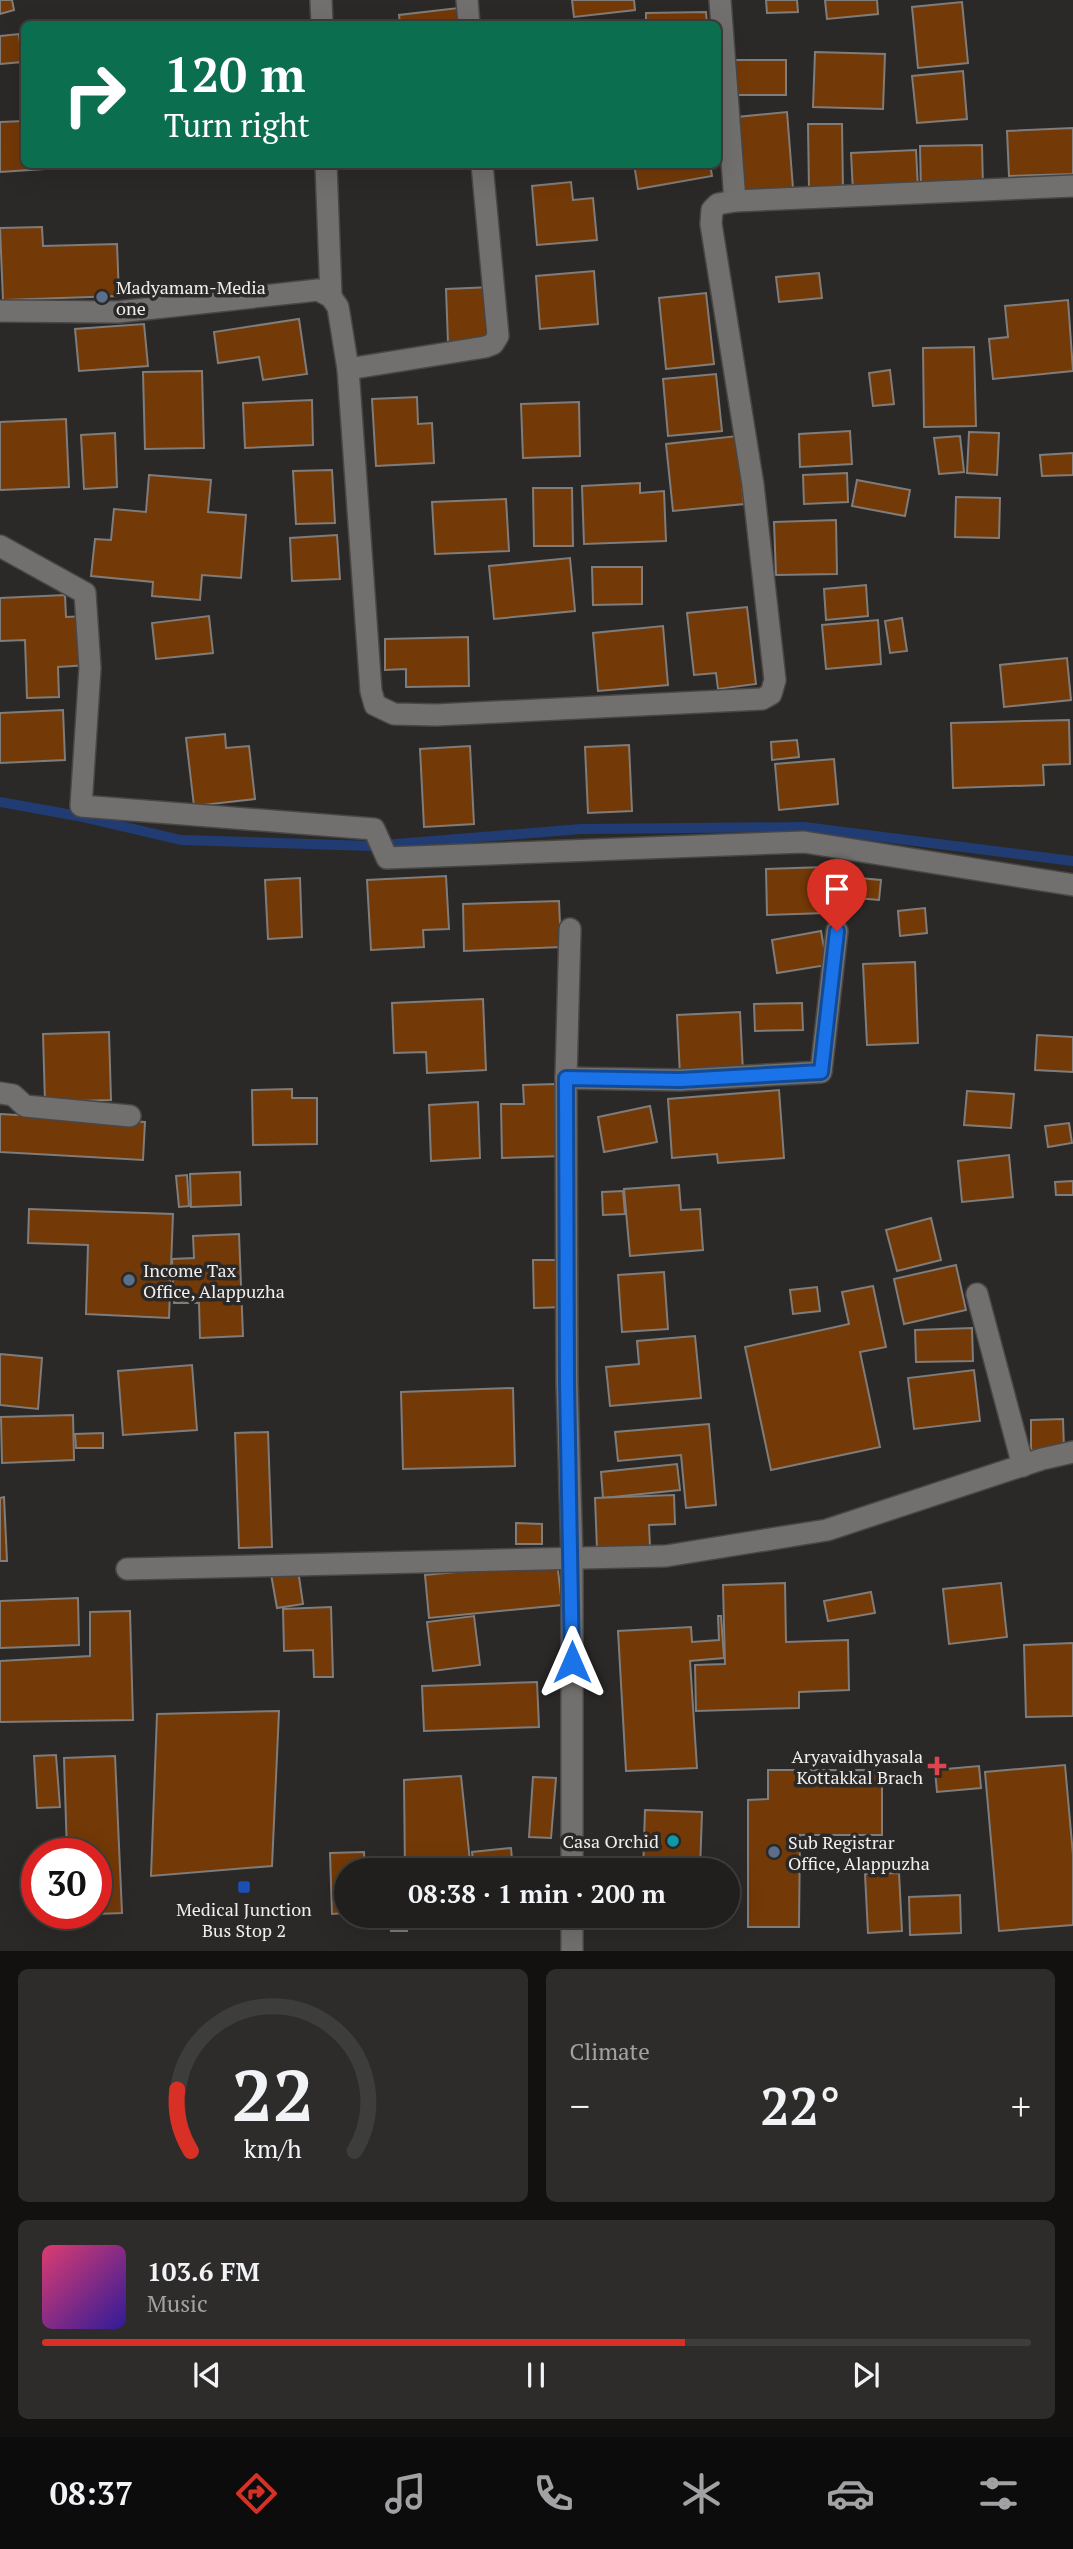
<!DOCTYPE html>
<meta charset="utf-8">
<style>
body{margin:0;font-family:"PT Serif",serif;background:#2d2c2a;color:#f1f3f6;height:100vh;display:flex;flex-direction:column;font-size:26px;white-space:nowrap}
*{box-sizing:border-box;margin:0}
p{font-size:23px;color:#a2a2a4}
.icon{flex:none;width:38px;height:38px;fill:none;stroke:currentColor;stroke-width:2;stroke-linecap:round;stroke-linejoin:round}
.map{position:relative;height:1951px;overflow:hidden}
.drawer{display:flex;flex-direction:column;gap:18px;padding:18px;background:#121110;flex:1}
.drawer>*{flex:none}
.hud{position:absolute;left:21px;top:21px;width:700px;height:147px;border-radius:10px;box-shadow:0 7px 28px #0002,0 0 0 2px #3d3d3b;background:#0b6e4f;color:#fff;overflow:hidden}
.speed{position:absolute;left:21px;top:1838px;display:flex;gap:14px;font-size:35px;font-weight:700;text-align:center}
.speed>*{display:grid;place-content:center;width:91px;height:91px;border-radius:50%;background:#201f1d;box-shadow:0 7px 28px #0002,0 0 0 2px #3d3d3b;line-height:1}
.speed .limit{border:10px solid #d22;background:#fff;color:#111}
.pin{position:absolute;display:grid;place-items:center;width:60px;height:60px;color:#fff;margin:-72px -30px;border-radius:50% 50% 50% 0;rotate:-45deg;box-shadow:0 0 7px #0007}
.pin .icon{rotate:45deg}
.me{position:absolute;width:77px;margin:-38px;rotate:0deg;stroke-linejoin:round;filter:drop-shadow(0 0 5px #0008)}
.turn{display:flex;align-items:center;gap:24px;height:147px;padding:0 28px;font-size:32px}
.turn .icon{width:91px;height:91px;stroke-width:2.5}
.turn b{display:block;font-size:49px;line-height:60px}
.big{font-size:52px;font-weight:600;line-height:1.1}
.drawer .widget{flex:1;display:flex;flex-direction:column;justify-content:center;gap:10px;min-width:0;padding:0 24px;border-radius:10px;background:#2d2c2a}
.drawer .dial{align-items:center;gap:0}
.dial svg{height:182px;overflow:visible;fill:none;stroke:#3d3d3b;stroke-width:7;stroke-linecap:round;text-anchor:middle}
.dial text{fill:#f1f3f6;stroke:none}
.song{display:flex;align-items:center;gap:21px}
.cover{width:84px;height:84px;border-radius:10px;background:linear-gradient(135deg,hsl(340 70% 55%),hsl(250 70% 35%))}
.played{height:7px;border-radius:4px;background:linear-gradient(90deg,#d93025 65%,#3d3d3b 65%)}
.keys{display:flex;justify-content:space-around;direction:ltr}
.heat{display:flex;justify-content:space-between;align-items:center;font-size:38px;direction:ltr}
.drawer .tiles{flex:1;display:grid;gap:18px;grid-template-columns:1fr 1fr}
.widget:last-child{grid-column:span 2}
.trip{position:absolute;left:334px;top:1858px;width:406px;height:70px;border-radius:35px;background:#201f1d;box-shadow:0 7px 28px #0002,0 0 0 2px #3d3d3b;font-weight:600;line-height:70px;text-align:center}
.tabs{display:flex;height:112px;justify-content:space-around;align-items:center;background:#0d0c0c;color:#a2a2a4}
.tabs .icon{width:49px;height:49px}
.tabs .current{color:#d93025}
.tabs b{font-size:32px;color:#f1f3f6}
.map>svg:first-child{display:block}
.lines{fill:none;stroke-linecap:round;stroke-linejoin:round}
.stream{stroke:#203c72;stroke-width:10}
.building{fill:#733907;stroke:#7f7c7a;stroke-width:2}
.minor-casing{stroke:#494745;stroke-width:24}
.minor{stroke:#72706e;stroke-width:21}
.route-casing{stroke:#114b97;stroke-width:18}
.route{stroke:#1a73e8;stroke-width:12}
.service-dot{fill:#5c6f8a;stroke:#2b2927;stroke-width:2.5}
.health-dot{fill:#e0444e;stroke:#2b2927;stroke-width:2.5}
.culture-dot{fill:#0f9aa8;stroke:#2b2927;stroke-width:2.5}
.transit-dot{fill:#1a4fb4;stroke:#2b2927;stroke-width:2.5}
.labels{text-anchor:middle;dominant-baseline:central;stroke-width:7;stroke-linejoin:round;paint-order:stroke}
.poi-label{font-size:18px;fill:#f0efee;stroke:#2b2927;text-anchor:start}
</style>
<div class="map">
<svg width="1073" height="1951" viewBox="0 0 1073 1951">
<rect width="100%" height="100%" fill="#2b2927"/>
<g class="lines">
<polyline class="stream" points="0,802 78,816 181,840 371,846 581,829 804,827 1073,861"/>
</g>
<g class="building">
<polygon points="0,0 12,0 14,10 0,14"/>
<polygon points="572,0 634,0 635,10 574,17"/>
<polygon points="766,0 797,0 798,12 767,13"/>
<polygon points="825,0 877,0 878,14 827,19"/>
<polygon points="962,2 968,63 918,68 912,7"/>
<polygon points="458,8 460,24 400,24 399,15"/>
<polygon points="706,12 707,24 646,24 646,13"/>
<polygon points="19,34 22,62 0,64 0,36"/>
<polygon points="815,52 885,54 883,109 813,107"/>
<polygon points="734,60 786,60 786,95 735,95"/>
<polygon points="963,71 967,119 917,123 912,76"/>
<polygon points="787,112 793,188 743,193 737,117"/>
<polygon points="24,121 24,164 74,164 74,167 0,172 0,122"/>
<polygon points="808,124 842,124 843,190 809,190"/>
<polygon points="1073,128 1073,174 1009,176 1007,131"/>
<polygon points="982,145 983,188 921,190 920,146"/>
<polygon points="916,150 918,189 853,192 851,153"/>
<polygon points="634,164 710,164 712,176 638,189"/>
<polygon points="571,182 573,200 593,198 597,240 537,245 532,186"/>
<polygon points="42,227 43,246 117,244 119,296 3,300 0,228"/>
<polygon points="594,271 598,324 540,329 536,276"/>
<polygon points="819,273 822,298 779,302 776,277"/>
<polygon points="492,287 494,341 448,343 446,289"/>
<polygon points="706,293 714,364 666,369 659,298"/>
<polygon points="1068,300 1073,371 993,379 989,339 1008,337 1005,306"/>
<polygon points="299,319 307,374 263,380 259,357 218,363 214,332"/>
<polygon points="144,324 148,366 79,371 75,329"/>
<polygon points="974,347 976,426 924,427 923,348"/>
<polygon points="890,370 894,404 873,406 869,373"/>
<polygon points="202,371 204,448 145,449 143,372"/>
<polygon points="716,374 722,431 668,436 663,379"/>
<polygon points="417,397 418,424 432,423 434,463 376,466 372,399"/>
<polygon points="312,400 313,445 245,448 243,403"/>
<polygon points="579,402 580,456 523,458 521,404"/>
<polygon points="66,419 69,487 0,490 0,422"/>
<polygon points="850,431 852,464 800,467 799,434"/>
<polygon points="969,432 999,433 997,475 967,473"/>
<polygon points="115,433 117,487 84,489 81,435"/>
<polygon points="737,436 744,504 673,511 666,444"/>
<polygon points="960,436 964,472 939,474 934,438"/>
<polygon points="1073,453 1073,475 1042,476 1040,455"/>
<polygon points="332,470 335,523 296,524 293,471"/>
<polygon points="847,473 848,502 804,504 803,475"/>
<polygon points="149,475 211,480 208,512 246,515 241,578 202,575 200,600 152,596 153,582 91,576 95,539 111,540 114,509 146,512"/>
<polygon points="857,480 910,490 905,516 852,506"/>
<polygon points="640,483 640,493 664,491 666,541 584,544 582,486"/>
<polygon points="533,488 572,488 573,546 534,546"/>
<polygon points="956,497 1000,498 999,538 955,537"/>
<polygon points="506,499 509,551 435,554 432,502"/>
<polygon points="836,520 837,574 776,575 774,522"/>
<polygon points="337,535 340,579 292,581 290,538"/>
<polygon points="570,558 575,611 494,619 489,566"/>
<polygon points="592,567 642,567 642,604 593,605"/>
<polygon points="866,585 868,616 826,620 824,589"/>
<polygon points="65,595 66,617 86,616 88,665 58,667 59,697 27,698 25,640 0,641 0,598"/>
<polygon points="747,607 756,684 718,689 716,673 694,675 687,613"/>
<polygon points="209,616 213,653 156,659 152,623"/>
<polygon points="902,618 907,651 890,653 885,621"/>
<polygon points="878,620 881,664 826,669 822,625"/>
<polygon points="663,626 668,685 598,691 593,633"/>
<polygon points="468,637 469,686 406,687 406,669 385,670 385,639"/>
<polygon points="1067,658 1071,700 1004,707 1000,665"/>
<polygon points="63,710 65,760 0,763 0,713"/>
<polygon points="1069,720 1070,764 1043,765 1044,785 953,788 951,723"/>
<polygon points="225,734 226,748 249,746 255,799 194,806 186,738"/>
<polygon points="797,740 799,757 772,760 771,742"/>
<polygon points="629,745 632,811 588,813 585,747"/>
<polygon points="470,746 474,824 424,827 420,749"/>
<polygon points="834,759 838,804 779,810 775,764"/>
<polygon points="854,866 855,912 767,915 766,869"/>
<polygon points="446,876 449,929 423,930 424,947 371,950 367,880"/>
<polygon points="300,878 302,937 268,939 265,880"/>
<polygon points="859,878 881,880 879,900 857,898"/>
<polygon points="559,901 561,947 464,951 463,904"/>
<polygon points="925,908 927,933 900,936 898,911"/>
<polygon points="821,931 827,965 777,973 772,940"/>
<polygon points="915,962 918,1043 867,1045 863,964"/>
<polygon points="483,999 486,1070 427,1073 426,1052 394,1053 392,1003"/>
<polygon points="802,1003 803,1030 755,1031 754,1004"/>
<polygon points="740,1012 743,1072 680,1075 677,1015"/>
<polygon points="109,1032 111,1100 45,1102 43,1034"/>
<polygon points="1037,1035 1073,1037 1073,1072 1035,1070"/>
<polygon points="555,1084 556,1129 563,1156 502,1158 501,1104 524,1104 523,1085"/>
<polygon points="292,1089 292,1098 317,1098 317,1144 253,1145 252,1090"/>
<polygon points="779,1090 784,1158 718,1163 717,1154 672,1158 668,1099"/>
<polygon points="967,1091 1014,1094 1011,1128 964,1125"/>
<polygon points="478,1102 480,1158 431,1161 429,1105"/>
<polygon points="650,1106 657,1142 604,1152 598,1117"/>
<polygon points="0,1114 145,1122 143,1160 0,1152"/>
<polygon points="1069,1123 1072,1143 1048,1147 1045,1126"/>
<polygon points="1009,1155 1013,1197 962,1202 958,1161"/>
<polygon points="240,1172 241,1205 191,1207 190,1174"/>
<polygon points="187,1175 189,1206 179,1207 176,1176"/>
<polygon points="1073,1181 1073,1195 1056,1195 1055,1182"/>
<polygon points="679,1185 681,1210 700,1209 703,1250 630,1256 624,1189"/>
<polygon points="623,1191 625,1214 603,1215 602,1192"/>
<polygon points="29,1209 173,1214 169,1318 86,1314 88,1245 28,1243"/>
<polygon points="931,1218 941,1260 897,1271 886,1230"/>
<polygon points="239,1234 243,1336 200,1338 199,1303 174,1303 172,1259 194,1258 193,1236"/>
<polygon points="533,1260 565,1260 566,1307 534,1308"/>
<polygon points="956,1265 966,1310 904,1324 894,1279"/>
<polygon points="664,1272 668,1329 622,1332 618,1275"/>
<polygon points="873,1286 886,1347 860,1352 880,1447 771,1470 745,1347 849,1324 842,1292"/>
<polygon points="817,1287 820,1311 793,1314 790,1290"/>
<polygon points="972,1328 973,1361 916,1362 915,1330"/>
<polygon points="695,1336 701,1398 610,1406 606,1367 639,1364 637,1341"/>
<polygon points="0,1354 42,1358 38,1409 0,1405"/>
<polygon points="192,1365 197,1430 123,1435 118,1371"/>
<polygon points="974,1370 980,1421 914,1429 908,1378"/>
<polygon points="513,1388 515,1466 403,1469 401,1392"/>
<polygon points="73,1415 74,1460 2,1463 1,1417"/>
<polygon points="1063,1419 1064,1449 1031,1450 1031,1420"/>
<polygon points="709,1424 716,1505 686,1508 681,1455 618,1461 615,1432"/>
<polygon points="268,1432 272,1547 239,1548 235,1433"/>
<polygon points="103,1433 103,1448 76,1448 75,1434"/>
<polygon points="677,1464 680,1490 603,1498 601,1472"/>
<polygon points="674,1495 675,1524 649,1525 650,1547 597,1549 595,1498"/>
<polygon points="4,1497 7,1561 0,1561 0,1498"/>
<polygon points="516,1523 542,1524 542,1544 516,1544"/>
<polygon points="557,1562 562,1605 429,1618 425,1575"/>
<polygon points="298,1570 303,1604 277,1608 271,1574"/>
<polygon points="785,1583 786,1642 848,1640 849,1690 799,1692 799,1708 696,1711 695,1665 725,1664 723,1585"/>
<polygon points="1001,1583 1007,1637 949,1644 943,1589"/>
<polygon points="871,1592 875,1613 828,1621 824,1601"/>
<polygon points="78,1598 79,1645 0,1648 0,1601"/>
<polygon points="331,1607 333,1677 314,1677 313,1650 284,1651 283,1609"/>
<polygon points="130,1611 133,1720 0,1722 0,1661 90,1656 90,1612"/>
<polygon points="474,1616 480,1665 433,1671 427,1622"/>
<polygon points="718,1616 721,1616 724,1658 690,1661 697,1768 626,1771 618,1631 691,1627 692,1642 719,1640"/>
<polygon points="1073,1643 1073,1716 1026,1717 1024,1645"/>
<polygon points="537,1682 539,1727 424,1731 422,1686"/>
<polygon points="279,1711 272,1866 151,1876 157,1714"/>
<polygon points="56,1755 60,1807 37,1808 34,1756"/>
<polygon points="115,1756 122,1913 70,1915 70,1913 96,1913 96,1853 67,1853 64,1758"/>
<polygon points="1065,1765 1073,1855 1073,1925 999,1931 985,1772"/>
<polygon points="979,1766 981,1788 937,1792 935,1770"/>
<polygon points="768,1770 882,1770 882,1835 800,1835 799,1927 748,1927 748,1800 768,1799"/>
<polygon points="461,1776 471,1871 405,1871 404,1780"/>
<polygon points="533,1777 556,1778 551,1838 529,1837"/>
<polygon points="645,1810 702,1812 700,1871 643,1871"/>
<polygon points="511,1848 513,1871 474,1871 472,1852"/>
<polygon points="364,1852 365,1871 346,1871 345,1913 332,1914 330,1853"/>
<polygon points="899,1873 902,1931 868,1933 865,1874"/>
<polygon points="960,1895 961,1933 910,1935 909,1897"/>
<polygon points="392,1916 408,1916 407,1931 391,1931"/>
</g>
<g class="lines">
<defs>
<g id="minor">
<polyline points="321,0 322,24"/>
<polyline points="467,0 469,24"/>
<polyline points="720,0 735,201 1073,186"/>
<polyline points="326,164 331,297"/>
<polyline points="0,311 118,312 318,290 331,297 338,307 348,369 371,691 375,705 394,714 436,715 762,699 771,694 775,680 753,485 711,224 712,210 718,204 735,201"/>
<polyline points="348,369 485,347 493,344 498,336 482,164"/>
<polyline points="0,546 85,593 90,668 81,806 374,829 387,858 804,842 1073,885"/>
<polyline points="570,929 566,1078 567,1383 572,1558 572,1871"/>
<polyline points="566,1078 680,1080 821,1072 837,931"/>
<polyline points="0,1093 13,1095 25,1106 130,1116"/>
<polyline points="977,1294 1023,1466"/>
<polyline points="127,1569 666,1556 827,1530 1042,1459 1073,1452"/>
<polyline points="572,1916 572,1951"/>
</g>
</defs>
<use href="#minor" class="minor-casing"/>
<use href="#minor" class="minor"/>
</g>
<g class="lines">
<defs>
<polyline id="route" points="572,1662 567,1383 566,1078 680,1080 821,1072 837,931"/>
</defs>
<use href="#route" class="route-casing"/>
<use href="#route" class="route"/>
</g>
<g class="service-dot">
<circle cx="102" cy="297" r="7"/>
<circle cx="129" cy="1280" r="7"/>
<circle cx="774" cy="1852" r="7"/>
</g>
<path class="health-dot" d="M933.5 1755.5h7v7h7v7h-7v7h-7v-7h-7v-7h7z"/>
<circle class="culture-dot" cx="673" cy="1841" r="7"/>
<rect class="transit-dot" x="237" y="1880" width="14" height="14" rx="3.5"/>
<g class="labels">
<g class="poi-label">
<text x="116" y="287">Madyamam-Media<tspan x="116" dy="21">one</tspan></text>
<text x="143" y="1270">Income Tax<tspan x="143" dy="21">Office, Alappuzha</tspan></text>
<text x="923" y="1756" text-anchor="end">Aryavaidhyasala<tspan x="923" dy="21">Kottakkal Brach</tspan></text>
<text x="659" y="1841" text-anchor="end">Casa Orchid</text>
<text x="788" y="1842">Sub Registrar<tspan x="788" dy="21">Office, Alappuzha</tspan></text>
<text x="244" y="1909" text-anchor="middle">Medical Junction<tspan x="244" dy="21">Bus Stop 2</tspan></text>
</g>
</g>
</svg>
<div class="speed"><div class="limit">30</div></div>
<div class="pin" style="left:837px;top:931px;background:#d93025"><svg class="icon" aria-label="arrive" viewBox="0 0 24 24"><path d="M6 21V4h12l-3 4 3 4H6"/></svg></div>
<svg class="me" style="left:572px;top:1662px" viewBox="-20 -20 40 40"><path d="M0-17L14 15 0 8-14 15z" fill="#1a73e8" stroke="#fff" stroke-width="4"/></svg>
<div class="trip">08:38 · 1 min · 200 m</div>
<div class="hud">
<div class="turn"><svg class="icon" aria-label="right" viewBox="0 0 24 24"><path d="M7 20v-9h11M14 6l5 5-5 5"/></svg><div><b>120 m</b>Turn right</div></div>
</div>
</div>
<section class="drawer">
<div class="tiles">
<div class="widget dial"><svg viewBox="0 0 100 80">
<path d="M14 69A42 42 0 1 1 86 69"/>
<path d="M14 69A42 42 0 0 1 8 42" stroke="#d93025"/>
<text x="50" y="56" font-size="32" font-weight="700">22</text>
<text x="50" y="72" font-size="11">km/h</text>
</svg></div>
<div class="widget"><p>Climate</p>
<div class="heat"><a>−</a><b class="big">22°</b><a>+</a></div>
</div>
<div class="widget">
<div class="song"><i class="cover"></i><div><b>103.6 FM</b><p>Music</p></div></div>
<div class="played"></div>
<div class="keys"><svg class="icon" aria-label="previous" viewBox="0 0 24 24"><path d="M18 5L8 12l10 7zM5 5v14"/></svg><svg class="icon" aria-label="pause" viewBox="0 0 24 24"><path d="M8 5v14M16 5v14"/></svg><svg class="icon" aria-label="next" viewBox="0 0 24 24"><path d="M6 5l10 7-10 7zM19 5v14"/></svg></div>
</div>
</div>
</section>
<nav class="tabs">
<b>08:37</b>
<svg class="icon current" aria-label="directions" viewBox="0 0 24 24"><path d="M12 3l9 9-9 9-9-9zM9 14v-3h6M13 9l2 2-2 2"/></svg>
<svg class="icon" aria-label="music" viewBox="0 0 24 24"><path d="M9 18V5l10-2v13"/><circle cx="6" cy="18" r="3"/><circle cx="16" cy="16" r="3"/></svg>
<svg class="icon" aria-label="phone" viewBox="0 0 24 24"><path d="M5 4h4l2 5-3 2q2 4 5 5l2-3 5 2v4C11 20 4 13 5 4z"/></svg>
<svg class="icon" aria-label="climate" viewBox="0 0 24 24"><path d="M12 3v18M4 7l16 10M4 17L20 7"/></svg>
<svg class="icon" aria-label="car" viewBox="0 0 24 24"><path d="M5 17H2v-5l4-1 3-4h7l3 4 3 1v5h-3M9 17h6M6 11h13"/><circle cx="7" cy="17" r="2"/><circle cx="17" cy="17" r="2"/></svg>
<svg class="icon" aria-label="filters" viewBox="0 0 24 24"><path d="M4 7h16M4 17h16"/><circle cx="9" cy="7" r="2"/><circle cx="15" cy="17" r="2"/></svg>
</nav>
